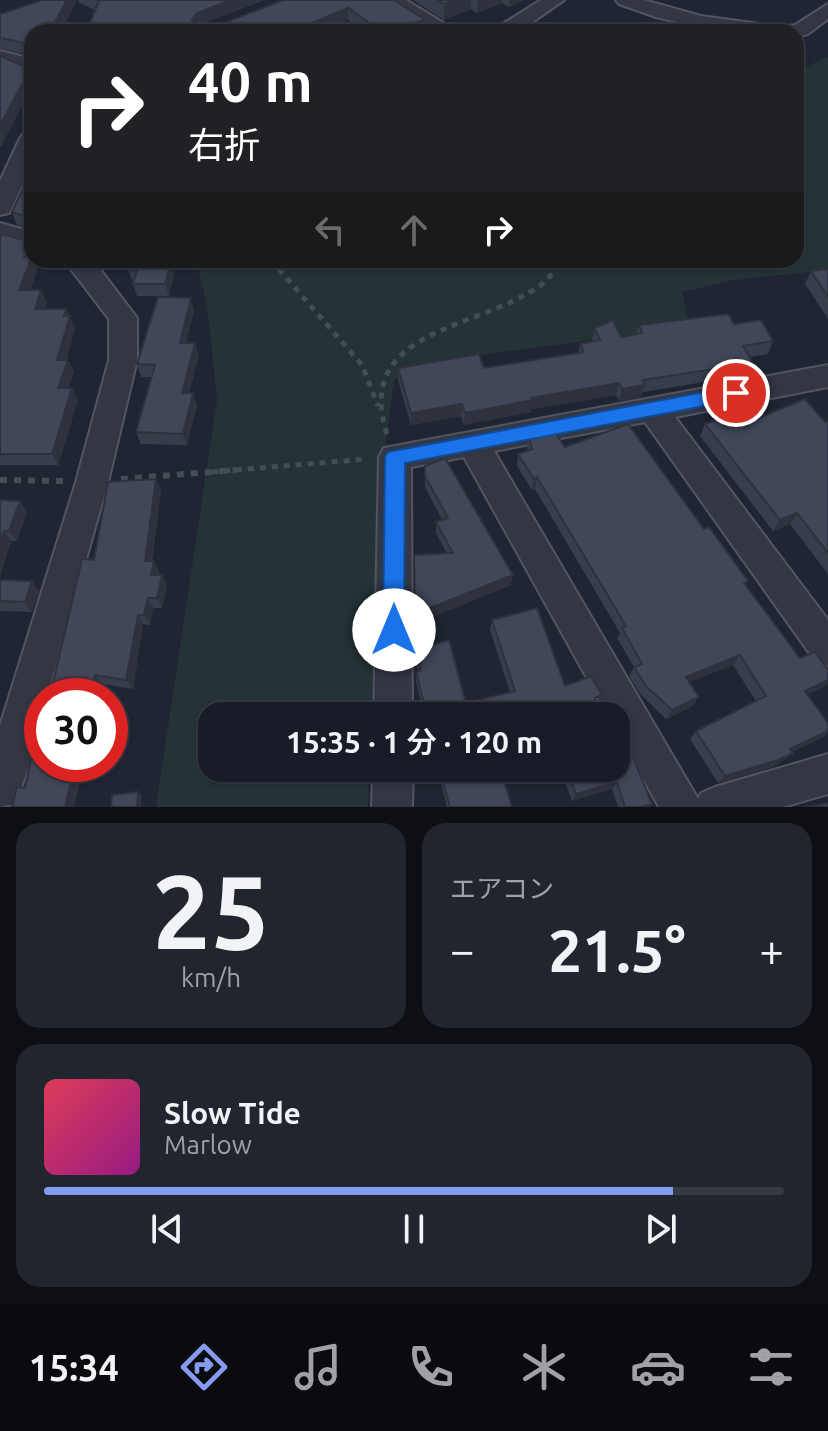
<!DOCTYPE html>
<html lang="ja">
<meta charset="utf-8">
<style>
body{margin:0;font-family:Ubuntu,"Noto Sans JP",sans-serif;background:#21252e;color:#f1f3f6;height:100vh;display:flex;flex-direction:column;font-size:30px;white-space:nowrap}
*{box-sizing:border-box;margin:0}
p{font-size:26px;color:#9fa1a7}
.icon{flex:none;width:44px;height:44px;fill:none;stroke:currentColor;stroke-width:2;stroke-linecap:round;stroke-linejoin:round}
.map{position:relative;height:807px;overflow:hidden}
.drawer{display:flex;flex-direction:column;gap:16px;padding:16px;background:#0d0f15;flex:1}
.drawer>*{flex:none}
.top-card{position:absolute;left:24px;top:24px;width:780px;height:244px;border-radius:24px;box-shadow:0 2px 6px #0004,0 0 0 2px #363a43;background:#202124;color:#fff;overflow:hidden}
.speed{position:absolute;left:24px;top:678px;display:flex;gap:16px;font-size:40px;font-weight:700;text-align:center}
.speed>*{display:grid;place-content:center;width:104px;height:104px;border-radius:50%;background:#181c26;box-shadow:0 2px 6px #0004,0 0 0 2px #363a43;line-height:1}
.speed .limit{border:12px solid #d22;background:#fff;color:#111}
.pin{position:absolute;display:grid;place-items:center;width:68px;height:68px;color:#fff;margin:-34px;border:4px solid #fff;border-radius:50%;box-shadow:0 2px 8px #0007}
.me{position:absolute;width:88px;margin:-44px;rotate:0deg;stroke-linejoin:round;filter:drop-shadow(0 0 6px #0008)}
.turn{display:flex;align-items:center;gap:28px;height:168px;padding:0 32px;font-size:36px}
.turn .icon{width:104px;height:104px;stroke-width:2.5}
.turn b{display:block;font-size:56px;line-height:68px}
.lanes{display:flex;align-items:center;height:76px;padding:0 32px;background:#0003;justify-content:center;gap:40px;direction:ltr}
.lanes .off{opacity:.35}
.big{font-size:60px;font-weight:600;line-height:1.1}
.drawer .card{flex:1;display:flex;flex-direction:column;justify-content:center;gap:12px;min-width:0;padding:0 28px;border-radius:24px;background:#21252e}
.drawer .dial{align-items:center;gap:0}
.dial b{font-size:104px;line-height:1}
.song{display:flex;align-items:center;gap:24px}
.cover{width:96px;height:96px;border-radius:12px;background:linear-gradient(135deg,hsl(350 70% 55%),hsl(310 70% 35%))}
.played{height:8px;border-radius:4px;background:linear-gradient(90deg,#859bef 85%,#363a43 85%)}
.keys{display:flex;justify-content:space-around;direction:ltr}
.heat{display:flex;justify-content:space-between;align-items:center;font-size:44px;direction:ltr}
.drawer .tiles{flex:1;display:grid;gap:16px;grid-template-columns:1fr 1fr}
.card:last-child{grid-column:span 2}
.trip{position:absolute;left:198px;top:702px;width:432px;height:80px;border-radius:24px;background:#181c26;box-shadow:0 2px 6px #0004,0 0 0 2px #363a43;font-weight:600;line-height:80px;text-align:center}
.dock{display:flex;height:128px;justify-content:space-around;align-items:center;background:#0a0b0f;color:#9fa1a7}
.dock .icon{width:56px;height:56px}
.dock .on{color:#859bef}
.dock b{font-size:36px;color:#f1f3f6}
.map>svg:first-child{display:block}
.green{fill:#253337}
.lines{fill:none;stroke-linecap:round;stroke-linejoin:round}
.minor-casing{stroke:#515462;stroke-width:4}
.path-far1{stroke:#414e54;stroke-width:5;stroke-dasharray:6 6;stroke-linecap:butt}
.path{stroke:#414e54;stroke-width:6;stroke-dasharray:7 7;stroke-linecap:butt}
.minor{fill:#333744;fill-rule:evenodd}
.wall{fill:#383d4c}
.shaded-wall{fill:#2e323e}
.building{fill:#414758;stroke:#2e323e;stroke-width:2}
.route{fill:#1a73e8;stroke:#114b97;stroke-width:2}
</style>
<div class="map">
<svg width="828" height="807" viewBox="0 0 828 807">
<rect width="100%" height="100%" fill="#202533"/>
<polygon class="green" points="828,57 828,270 734,280 682,292 690,327 428,362 394,380 379,492 371,716 212,716 212,768 369,768 368,807 156,807 217,400 207,305 196,260 796,260 796,71"/>
<g class="lines">
<defs>
<g id="minor">
<polygon points="382,0 406,0 445,24 501,25 541,0 564,0 527,26 537,32 430,32"/>
<polygon points="616,0 644,0 701,16 782,27 795,25 828,4 828,19 808,34 796,37 796,32 720,32 656,17 619,4"/>
<polygon points="0,51 24,57 32,62 32,79 0,63"/>
<polygon points="32,131 32,164 12,207 9,213 0,215 0,181 20,138 24,133"/>
<polygon points="0,223 32,232 32,250 0,241"/>
<path d="M64,260H93L137,318V360L108,482L47,696H42C42,731 28,772 14,804L0,807V726L76,482L109,360V319Z"/>
<polygon points="828,365 828,387 675,417 828,620 828,666 815,661 645,422 494,451 698,799 701,793 715,787 828,754 828,794 783,807 659,807 616,730 616,716 608,716 464,457 411,467 412,716 374,716 379,457 384,448"/>
<polygon points="373,768 413,768 412,807 372,807"/>
</g>
</defs>
<use href="#minor" class="minor-casing"/>
<g class="path-far1">
<polyline points="271,260 362,365 378,406"/>
<path d="M387,434C356,339 455,331 519,298C534,290 548,283 556,267L544,260"/>
<polyline points="212,472 366,459"/>
</g>
<g class="path">
<polyline points="121,479 236,470"/>
<polyline points="0,480 63,481"/>
</g>
<use href="#minor" class="minor"/>
</g>
<g class="wall">
<polygon points="78,0 264,0 205,23 224,23 394,0 425,32 365,32 348,20 86,32 95,10 78,2"/>
<polygon points="413,0 525,0 509,7 502,3 477,13 471,9 444,20"/>
<polygon points="76,2 1,146 0,146 0,56 30,69 29,57 25,54 0,49 0,14"/>
<polygon points="32,170 32,260 34,260 37,270 30,290 47,302 45,309 66,309 75,328 66,360 68,360 74,372 68,388 72,388 78,400 58,465 0,465 0,237 26,241 30,238 29,229 17,225 12,212"/>
<polygon points="132,260 174,260 175,268 169,296 137,296 129,270"/>
<polygon points="828,269 828,319 805,284 811,271"/>
<polygon points="194,310 186,343 199,355 189,393 197,405 187,445 141,444 136,432 152,377 141,377 137,364"/>
<polygon points="734,324 773,341 768,354 749,357 753,363 747,375 643,392 641,397 619,401 616,395 531,409 531,412 464,425 461,416 411,425 398,380 398,368 484,368 578,353 580,344 592,342 594,328 621,337 636,334 639,325"/>
<polygon points="828,421 828,574 790,524 773,531 700,436 705,424 825,422"/>
<polygon points="529,436 565,447 745,586 800,658 824,687 808,694 828,723 828,733 823,737 792,752 784,760 770,768 718,783 690,739 696,731 756,701 733,665 689,682 693,706 666,719 641,695 629,676 634,667 617,638 620,633 535,489 532,490 517,466 518,454 527,451"/>
<polygon points="425,466 511,585 420,622 415,607 414,555 447,554 436,533 436,522 442,520 425,487"/>
<polygon points="156,479 161,491 152,561 154,561 159,571 159,575 167,586 162,608 153,608 150,625 143,624 133,689 102,684 50,696 94,560"/>
<polygon points="0,500 20,501 27,512 17,541 11,541 0,577"/>
<polygon points="0,580 39,591 32,612 0,611"/>
<polygon points="492,620 565,686 598,704 602,716 415,716 415,709 422,708 416,681 416,672 418,671 415,659 415,650 466,703 510,692 490,630"/>
<polygon points="437,768 500,768 512,807 447,807"/>
<polygon points="560,768 616,768 650,807 618,807 612,789 572,801"/>
</g>
<g class="shaded-wall">
<polygon points="67,0 76,0 76,2 61,32 50,32"/>
<polygon points="231,0 264,0 199,25 192,20 197,13"/>
<polygon points="454,0 471,0 471,9 444,20 444,4"/>
<polygon points="478,0 502,0 502,3 477,13"/>
<polygon points="510,0 525,0 509,7"/>
<polygon points="348,8 348,20 321,32 291,32"/>
<polygon points="425,20 425,32 381,32 381,31"/>
<polygon points="32,66 32,86 1,146 0,125"/>
<polygon points="32,236 32,260 34,260 37,270 25,302 19,290 24,257"/>
<polygon points="171,260 174,260 175,268 169,296 165,284"/>
<polygon points="41,290 47,302 41,321 35,309"/>
<polygon points="191,298 194,310 183,355 180,343"/>
<polygon points="66,309 75,328 63,371 57,360"/>
<polygon points="195,343 199,355 186,405 182,393"/>
<polygon points="68,360 74,372 64,400 58,388"/>
<polygon points="619,383 616,395 531,409 531,412 464,425 465,413 531,398"/>
<polygon points="645,385 641,397 619,401 622,389"/>
<polygon points="72,388 78,400 58,465 52,454"/>
<polygon points="193,393 197,405 187,445 183,434"/>
<polygon points="462,404 461,416 411,425 411,413"/>
<polygon points="537,477 535,489 532,490 534,479"/>
<polygon points="156,479 161,491 150,571 145,561"/>
<polygon points="20,501 27,512 17,541 9,531"/>
<polygon points="797,513 790,524 773,531 780,520"/>
<polygon points="4,531 11,541 0,577 0,543"/>
<polygon points="154,561 159,571 157,586 151,575"/>
<polygon points="162,575 167,586 162,608 157,598"/>
<polygon points="513,575 511,585 420,622 420,612"/>
<polygon points="32,581 39,591 32,612 25,602"/>
<polygon points="148,598 153,608 150,625 144,615"/>
<polygon points="138,615 143,624 133,689 126,680"/>
<polygon points="740,655 733,665 680,686 686,677"/>
<polygon points="95,675 102,684 99,696 90,696"/>
<polygon points="828,680 828,683 824,687 797,699 805,691"/>
<polygon points="699,697 693,706 666,719 672,710"/>
<polygon points="545,711 543,716 526,716"/>
<polygon points="828,731 828,733 823,737 782,757 790,749"/>
<polygon points="793,753 784,760 770,768 718,783 725,776"/>
<polygon points="75,764 84,764 74,807 65,807"/>
<polygon points="617,782 612,789 572,801 576,794"/>
<polygon points="138,792 142,796 141,807 137,807"/>
</g>
<g class="building">
<polygon points="42,0 67,0 50,32 32,32 32,66 0,125 0,56 30,69 29,47 20,42 0,38 0,14"/>
<polygon points="97,0 231,0 197,13 192,20 195,23 224,23 283,0 394,0 425,20 381,31 348,8 291,32 86,32 99,1"/>
<polygon points="438,0 454,0 444,4"/>
<polygon points="680,21 714,32 676,32"/>
<polygon points="751,24 784,27 780,32 742,32"/>
<polygon points="32,170 32,236 24,257 32,257 19,290 41,290 35,309 66,309 64,316 70,316 57,360 68,360 58,388 72,388 52,454 0,454 0,237 2,234 26,241 30,238 29,218 12,212"/>
<polygon points="132,260 171,260 165,284 133,284 137,270 129,270"/>
<polygon points="828,269 828,297 811,271"/>
<polygon points="158,297 191,298 180,343 195,343 182,393 193,393 183,434 136,432 155,365 137,364"/>
<polygon points="728,314 734,324 761,320 773,341 743,346 753,363 643,380 645,385 622,389 619,383 531,398 533,400 465,413 462,404 411,413 398,368 479,354 484,368 584,352 580,344 600,340 594,328 613,320 621,337 642,333 639,325"/>
<polygon points="805,399 825,422 828,421 828,553 797,513 780,520 705,424 737,412 746,423"/>
<polygon points="628,424 704,529 709,527 748,581 744,583 800,658 815,652 828,670 828,680 805,691 828,723 828,731 790,749 793,753 778,760 725,776 696,731 766,696 740,655 686,677 699,697 672,710 646,686 634,667 642,664 622,628 626,626 537,477 534,479 518,454 532,449 529,436 554,431 565,447"/>
<polygon points="445,458 513,575 420,612 415,597 414,555 453,553 436,522 448,518 425,476 425,466"/>
<polygon points="156,479 145,561 154,561 151,575 162,575 157,598 148,598 144,615 138,615 126,680 95,675 90,696 50,696 82,559 94,560 108,482"/>
<polygon points="0,500 20,501 9,531 4,531 0,543"/>
<polygon points="0,580 32,581 25,602 0,601"/>
<polygon points="537,608 565,686 591,676 602,695 595,698 602,716 547,716 545,711 526,716 416,716 415,709 425,707 416,672 421,670 415,650 449,640 466,703 515,691 492,620"/>
<polygon points="42,710 42,764 75,764 65,807 12,807 17,787 25,788"/>
<polygon points="628,745 652,804 641,807 625,807 617,782 576,794 566,768 616,768 616,748"/>
<polygon points="439,768 500,768 512,807 450,807"/>
<polygon points="138,792 137,807 111,807 112,795"/>
<polygon points="828,803 828,807 805,807"/>
</g>
<polygon class="route" points="736,386 745,393 736,400 405,463 404,630 401,637 394,640 386,637 383,630 385,457 388,452"/>
</svg>
<div class="speed"><div class="limit">30</div></div>
<div class="pin" style="left:736px;top:393px;background:#d93025"><svg class="icon" aria-label="arrive" viewBox="0 0 24 24"><path d="M6 21V4h12l-3 4 3 4H6"/></svg></div>
<svg class="me" style="left:394px;top:630px" viewBox="-20 -20 40 40"><circle r="19" fill="#fff"/><path d="M0-13L10 11 0 6-10 11z" fill="#1a73e8"/></svg>
<div class="trip">15:35 · 1 分 · 120 m</div>
<div class="top-card">
<div class="turn"><svg class="icon" aria-label="right" viewBox="0 0 24 24"><path d="M7 20v-9h11M14 6l5 5-5 5"/></svg><div><b>40 m</b>右折</div></div>
<div class="lanes"><svg class="icon off" aria-label="left" viewBox="0 0 24 24"><path d="M17 20v-9H6M10 6l-5 5 5 5"/></svg><svg class="icon off" aria-label="ahead" viewBox="0 0 24 24"><path d="M12 20V5M6 11l6-6 6 6"/></svg><svg class="icon" aria-label="right" viewBox="0 0 24 24"><path d="M7 20v-9h11M14 6l5 5-5 5"/></svg></div>
</div>
</div>
<section class="drawer">
<div class="tiles">
<div class="card dial"><b>25</b><p>km/h</p></div>
<div class="card"><p>エアコン</p>
<div class="heat"><a>−</a><b class="big">21.5°</b><a>+</a></div>
</div>
<div class="card">
<div class="song"><i class="cover"></i><div><b>Slow Tide</b><p>Marlow</p></div></div>
<div class="played"></div>
<div class="keys"><svg class="icon" aria-label="previous" viewBox="0 0 24 24"><path d="M18 5L8 12l10 7zM5 5v14"/></svg><svg class="icon" aria-label="pause" viewBox="0 0 24 24"><path d="M8 5v14M16 5v14"/></svg><svg class="icon" aria-label="next" viewBox="0 0 24 24"><path d="M6 5l10 7-10 7zM19 5v14"/></svg></div>
</div>
</div>
</section>
<nav class="dock">
<b>15:34</b>
<svg class="icon on" aria-label="directions" viewBox="0 0 24 24"><path d="M12 3l9 9-9 9-9-9zM9 14v-3h6M13 9l2 2-2 2"/></svg>
<svg class="icon" aria-label="music" viewBox="0 0 24 24"><path d="M9 18V5l10-2v13"/><circle cx="6" cy="18" r="3"/><circle cx="16" cy="16" r="3"/></svg>
<svg class="icon" aria-label="phone" viewBox="0 0 24 24"><path d="M5 4h4l2 5-3 2q2 4 5 5l2-3 5 2v4C11 20 4 13 5 4z"/></svg>
<svg class="icon" aria-label="climate" viewBox="0 0 24 24"><path d="M12 3v18M4 7l16 10M4 17L20 7"/></svg>
<svg class="icon" aria-label="car" viewBox="0 0 24 24"><path d="M5 17H2v-5l4-1 3-4h7l3 4 3 1v5h-3M9 17h6M6 11h13"/><circle cx="7" cy="17" r="2"/><circle cx="17" cy="17" r="2"/></svg>
<svg class="icon" aria-label="filters" viewBox="0 0 24 24"><path d="M4 7h16M4 17h16"/><circle cx="9" cy="7" r="2"/><circle cx="15" cy="17" r="2"/></svg>
</nav>
